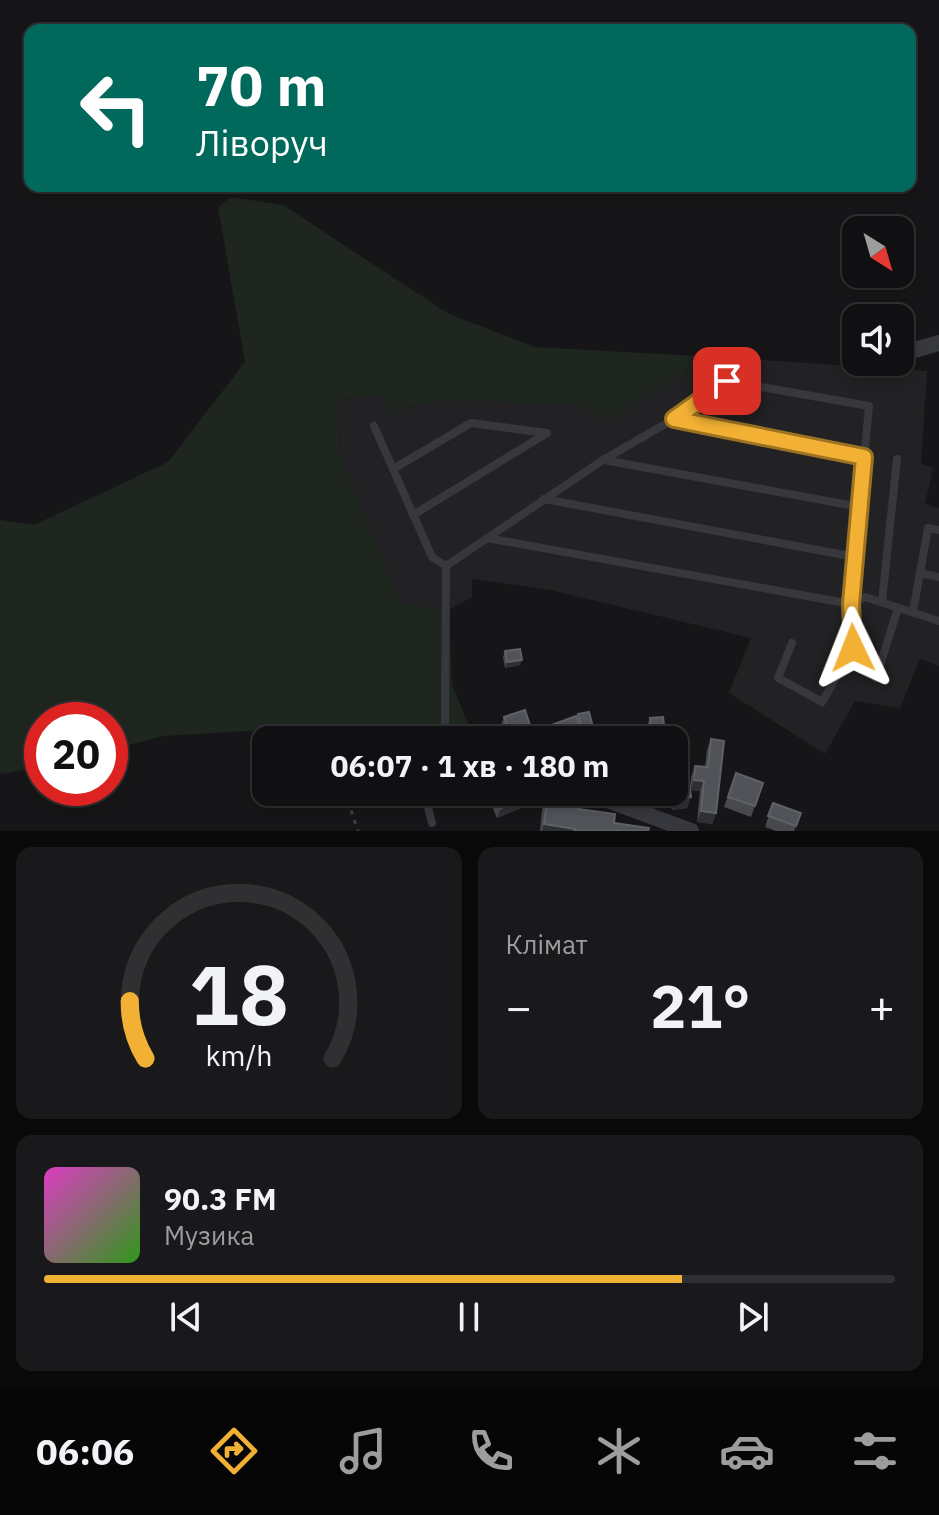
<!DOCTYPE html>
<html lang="uk">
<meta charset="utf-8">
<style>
body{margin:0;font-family:"IBM Plex Sans",sans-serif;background:#19191b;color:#f1f3f6;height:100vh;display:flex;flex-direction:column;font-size:30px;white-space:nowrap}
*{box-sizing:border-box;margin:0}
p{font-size:26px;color:#9c9d9f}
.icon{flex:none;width:44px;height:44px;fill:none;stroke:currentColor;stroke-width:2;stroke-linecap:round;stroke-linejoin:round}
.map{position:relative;height:831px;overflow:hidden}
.drawer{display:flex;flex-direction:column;gap:16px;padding:16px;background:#09090a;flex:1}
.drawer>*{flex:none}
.top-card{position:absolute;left:24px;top:24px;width:892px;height:168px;border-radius:16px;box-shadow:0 4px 12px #0003,0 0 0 2px #303032;background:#00695c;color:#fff;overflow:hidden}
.needle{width:52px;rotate:143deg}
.fabs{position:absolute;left:842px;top:216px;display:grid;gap:16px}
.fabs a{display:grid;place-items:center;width:72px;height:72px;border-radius:16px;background:#101012;box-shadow:0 4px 12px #0003,0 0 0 2px #303032;font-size:40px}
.speed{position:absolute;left:24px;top:702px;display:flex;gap:16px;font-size:40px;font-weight:700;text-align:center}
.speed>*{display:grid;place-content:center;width:104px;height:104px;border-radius:50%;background:#101012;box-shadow:0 4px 12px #0003,0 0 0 2px #303032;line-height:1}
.speed .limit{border:12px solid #d22;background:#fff;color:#111}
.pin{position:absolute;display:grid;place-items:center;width:68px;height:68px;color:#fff;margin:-34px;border-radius:16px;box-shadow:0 4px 12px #0006}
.me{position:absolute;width:88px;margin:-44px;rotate:358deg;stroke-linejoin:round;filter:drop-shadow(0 0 6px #0008)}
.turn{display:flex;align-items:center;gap:28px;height:168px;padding:0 40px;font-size:36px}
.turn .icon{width:104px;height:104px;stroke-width:2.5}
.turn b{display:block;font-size:56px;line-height:68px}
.big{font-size:60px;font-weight:700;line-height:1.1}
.drawer .card{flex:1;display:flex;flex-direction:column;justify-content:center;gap:12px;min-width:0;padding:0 28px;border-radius:16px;background:#19191b}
.drawer .dial{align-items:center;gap:0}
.dial svg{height:208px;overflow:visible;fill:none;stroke:#303032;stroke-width:7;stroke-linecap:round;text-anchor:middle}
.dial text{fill:#f1f3f6;stroke:none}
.song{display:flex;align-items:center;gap:24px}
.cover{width:96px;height:96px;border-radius:12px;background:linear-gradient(135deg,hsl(310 70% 55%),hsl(110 70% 35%))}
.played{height:8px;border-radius:4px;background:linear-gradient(90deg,#f2b134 75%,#303032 75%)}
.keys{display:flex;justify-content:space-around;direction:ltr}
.heat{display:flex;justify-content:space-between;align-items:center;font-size:44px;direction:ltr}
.drawer .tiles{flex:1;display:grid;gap:16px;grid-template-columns:1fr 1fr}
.card:last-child{grid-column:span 2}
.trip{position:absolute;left:252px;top:726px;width:436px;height:80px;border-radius:16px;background:#101012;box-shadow:0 4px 12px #0003,0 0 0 2px #303032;font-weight:700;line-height:80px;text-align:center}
.tab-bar{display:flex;height:128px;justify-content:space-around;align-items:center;background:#060607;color:#9c9d9f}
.tab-bar .icon{width:56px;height:56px}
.tab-bar .on{color:#f2b134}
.tab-bar b{font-size:36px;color:#f1f3f6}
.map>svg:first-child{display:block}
.built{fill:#222225}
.green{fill:#1e261f}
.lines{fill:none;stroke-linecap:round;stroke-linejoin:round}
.path{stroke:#3d3f44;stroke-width:3;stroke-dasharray:4 6;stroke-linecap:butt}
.lane{stroke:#37383d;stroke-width:8}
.street{stroke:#37383d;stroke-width:16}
.wall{fill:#47494d}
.shaded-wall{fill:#2f3033}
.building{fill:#525359;stroke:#5f6168;stroke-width:2}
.route-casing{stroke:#9d7322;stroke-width:20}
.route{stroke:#f2b134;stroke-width:14}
</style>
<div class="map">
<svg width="939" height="831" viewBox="0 0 939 831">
<rect width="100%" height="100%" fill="#161618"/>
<polygon class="built" points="715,357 927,371 921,464 933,468 925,504 939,508 939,666 920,659 900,708 855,701 825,754 729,693 751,638 550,590 472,579 472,597 449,610 401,604 340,452 338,399 382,396 391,414 435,400 578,405 604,420"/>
<polygon class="green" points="231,197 283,205 449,314 535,347 715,357 604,421 578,405 435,400 390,414 382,396 338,399 340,452 401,603 449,610 452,685 475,740 324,740 313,727 163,736 110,750 110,720 42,720 42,767 0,774 0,520 34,525 168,462 245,362 218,207"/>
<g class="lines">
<polyline class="path" points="348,801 358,831"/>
<g class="lane">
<polyline points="674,419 864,457"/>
<polyline points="374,426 432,557 446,566 445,730 434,730 425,740"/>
<polyline points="604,460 860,507"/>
<polyline points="393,469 471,423 547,433 413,515"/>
<polyline points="544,499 855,557"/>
<polyline points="487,538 851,604 865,597 939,621"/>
<polyline points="446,566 603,460 674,419 727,381 869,406 851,604 853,648 822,702 778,678 792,643"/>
<polyline points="920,573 939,577"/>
<polyline points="882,602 897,459"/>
<polyline points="913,612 928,528 939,530"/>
<polyline points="876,678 898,608"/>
<polyline points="424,792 432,823"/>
</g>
<g class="street">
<polyline points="911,351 939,343"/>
<polyline points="445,730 468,740"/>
<polyline points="586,792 691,831"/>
</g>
</g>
<g class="wall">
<polygon points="505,651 520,665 505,668 503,657"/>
<polygon points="578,714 596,739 595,740 540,740 543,728 577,717"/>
<polygon points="504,717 529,740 504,740 500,728"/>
<polygon points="650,718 663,738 650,740 648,723"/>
<polygon points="683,736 690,788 691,777 695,766 705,767 707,750 711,739 724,741 716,813 712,824 697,822 700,791 690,790 691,797 687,808 672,810 669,792 674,792 674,740 667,740 667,738"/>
<polygon points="736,773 763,783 751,817 724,807"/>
<polygon points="491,792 530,792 528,805 497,818 489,799"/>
<polygon points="632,792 656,792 653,800 634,803"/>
<polygon points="548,794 578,809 614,823 648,831 540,831 542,810"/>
<polygon points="773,803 801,813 794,831 776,831 765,827"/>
</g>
<g class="shaded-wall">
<polygon points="522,660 520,665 505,668 507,662"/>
<polygon points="532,731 529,740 510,740 511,738"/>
<polygon points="665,733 663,738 650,740 652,734"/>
<polygon points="694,780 704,781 700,791 690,790"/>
<polygon points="480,792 491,792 478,798"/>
<polygon points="608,792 620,792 607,796"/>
<polygon points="638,792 656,792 653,800 634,803"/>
<polygon points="531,794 528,805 497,818 501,808"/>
<polygon points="691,797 687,808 672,810 676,799"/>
<polygon points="701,811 716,813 712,824 697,822"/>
<polygon points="544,824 575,829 574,831 542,831"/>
</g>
<g class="building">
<polygon points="520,649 522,660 507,662 505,651"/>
<polygon points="525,710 532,731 511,738 504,717"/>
<polygon points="589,712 596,739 585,740 578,714"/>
<polygon points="576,716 585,740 570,740 569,737 562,740 548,740 543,728"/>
<polygon points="663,717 665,733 652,734 650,718"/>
<polygon points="683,736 691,797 676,799 674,787 674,740 668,740 667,738"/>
<polygon points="711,739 724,741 716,813 701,811 704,781 694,780 695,766 708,767"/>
<polygon points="736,773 763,783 755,806 728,797"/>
<polygon points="494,792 530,792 531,794 501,808"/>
<polygon points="548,794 580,799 578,809 615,814 614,823 649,828 648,831 574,831 575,829 544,824"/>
<polygon points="773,803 801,813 796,826 768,816"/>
</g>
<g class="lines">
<defs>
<polyline id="route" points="727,381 674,419 864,457 851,604 853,648"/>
</defs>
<use href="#route" class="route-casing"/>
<use href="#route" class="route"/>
</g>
</svg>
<div class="fabs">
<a><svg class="needle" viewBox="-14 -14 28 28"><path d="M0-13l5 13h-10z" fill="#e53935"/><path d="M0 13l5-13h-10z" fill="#9c9d9f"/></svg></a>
<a><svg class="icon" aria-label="sound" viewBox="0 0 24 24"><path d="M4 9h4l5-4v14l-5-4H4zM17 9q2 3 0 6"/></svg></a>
</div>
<div class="speed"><div class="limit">20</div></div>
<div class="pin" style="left:727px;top:381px;background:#d93025"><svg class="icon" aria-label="arrive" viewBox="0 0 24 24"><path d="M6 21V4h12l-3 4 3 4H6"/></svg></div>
<svg class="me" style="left:853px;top:648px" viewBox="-20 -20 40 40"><path d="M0-17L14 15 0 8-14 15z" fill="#f2b134" stroke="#fff" stroke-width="4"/></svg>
<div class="trip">06:07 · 1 хв · 180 m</div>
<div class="top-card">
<div class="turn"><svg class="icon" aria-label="left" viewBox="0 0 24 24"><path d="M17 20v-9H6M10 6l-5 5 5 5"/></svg><div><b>70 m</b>Ліворуч</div></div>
</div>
</div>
<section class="drawer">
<div class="tiles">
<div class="card dial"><svg viewBox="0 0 100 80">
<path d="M14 69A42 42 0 1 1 86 69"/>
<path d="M14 69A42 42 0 0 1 8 47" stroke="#f2b134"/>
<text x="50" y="56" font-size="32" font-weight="700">18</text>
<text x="50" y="72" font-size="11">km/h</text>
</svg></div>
<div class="card"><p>Клімат</p>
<div class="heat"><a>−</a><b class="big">21°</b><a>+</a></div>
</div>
<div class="card">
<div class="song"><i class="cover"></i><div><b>90.3 FM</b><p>Музика</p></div></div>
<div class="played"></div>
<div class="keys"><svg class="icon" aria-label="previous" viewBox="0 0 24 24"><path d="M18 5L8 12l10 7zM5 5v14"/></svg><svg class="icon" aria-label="pause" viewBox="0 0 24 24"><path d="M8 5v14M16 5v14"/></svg><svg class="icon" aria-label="next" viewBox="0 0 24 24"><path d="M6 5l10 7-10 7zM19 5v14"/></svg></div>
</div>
</div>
</section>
<nav class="tab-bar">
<b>06:06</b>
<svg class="icon on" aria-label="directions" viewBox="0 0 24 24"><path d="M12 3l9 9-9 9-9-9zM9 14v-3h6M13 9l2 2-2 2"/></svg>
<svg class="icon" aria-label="music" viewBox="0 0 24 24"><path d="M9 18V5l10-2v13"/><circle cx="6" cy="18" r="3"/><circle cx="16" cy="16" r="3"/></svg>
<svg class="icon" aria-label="phone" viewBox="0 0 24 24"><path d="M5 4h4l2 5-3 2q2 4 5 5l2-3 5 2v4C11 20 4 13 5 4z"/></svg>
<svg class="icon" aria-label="climate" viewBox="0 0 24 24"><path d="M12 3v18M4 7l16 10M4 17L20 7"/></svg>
<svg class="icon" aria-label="car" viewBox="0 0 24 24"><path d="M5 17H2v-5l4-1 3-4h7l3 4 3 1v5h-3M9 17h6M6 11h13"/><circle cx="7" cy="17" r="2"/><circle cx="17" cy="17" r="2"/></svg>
<svg class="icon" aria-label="filters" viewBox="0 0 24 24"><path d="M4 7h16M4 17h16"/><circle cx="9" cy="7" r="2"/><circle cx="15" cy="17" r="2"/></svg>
</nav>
